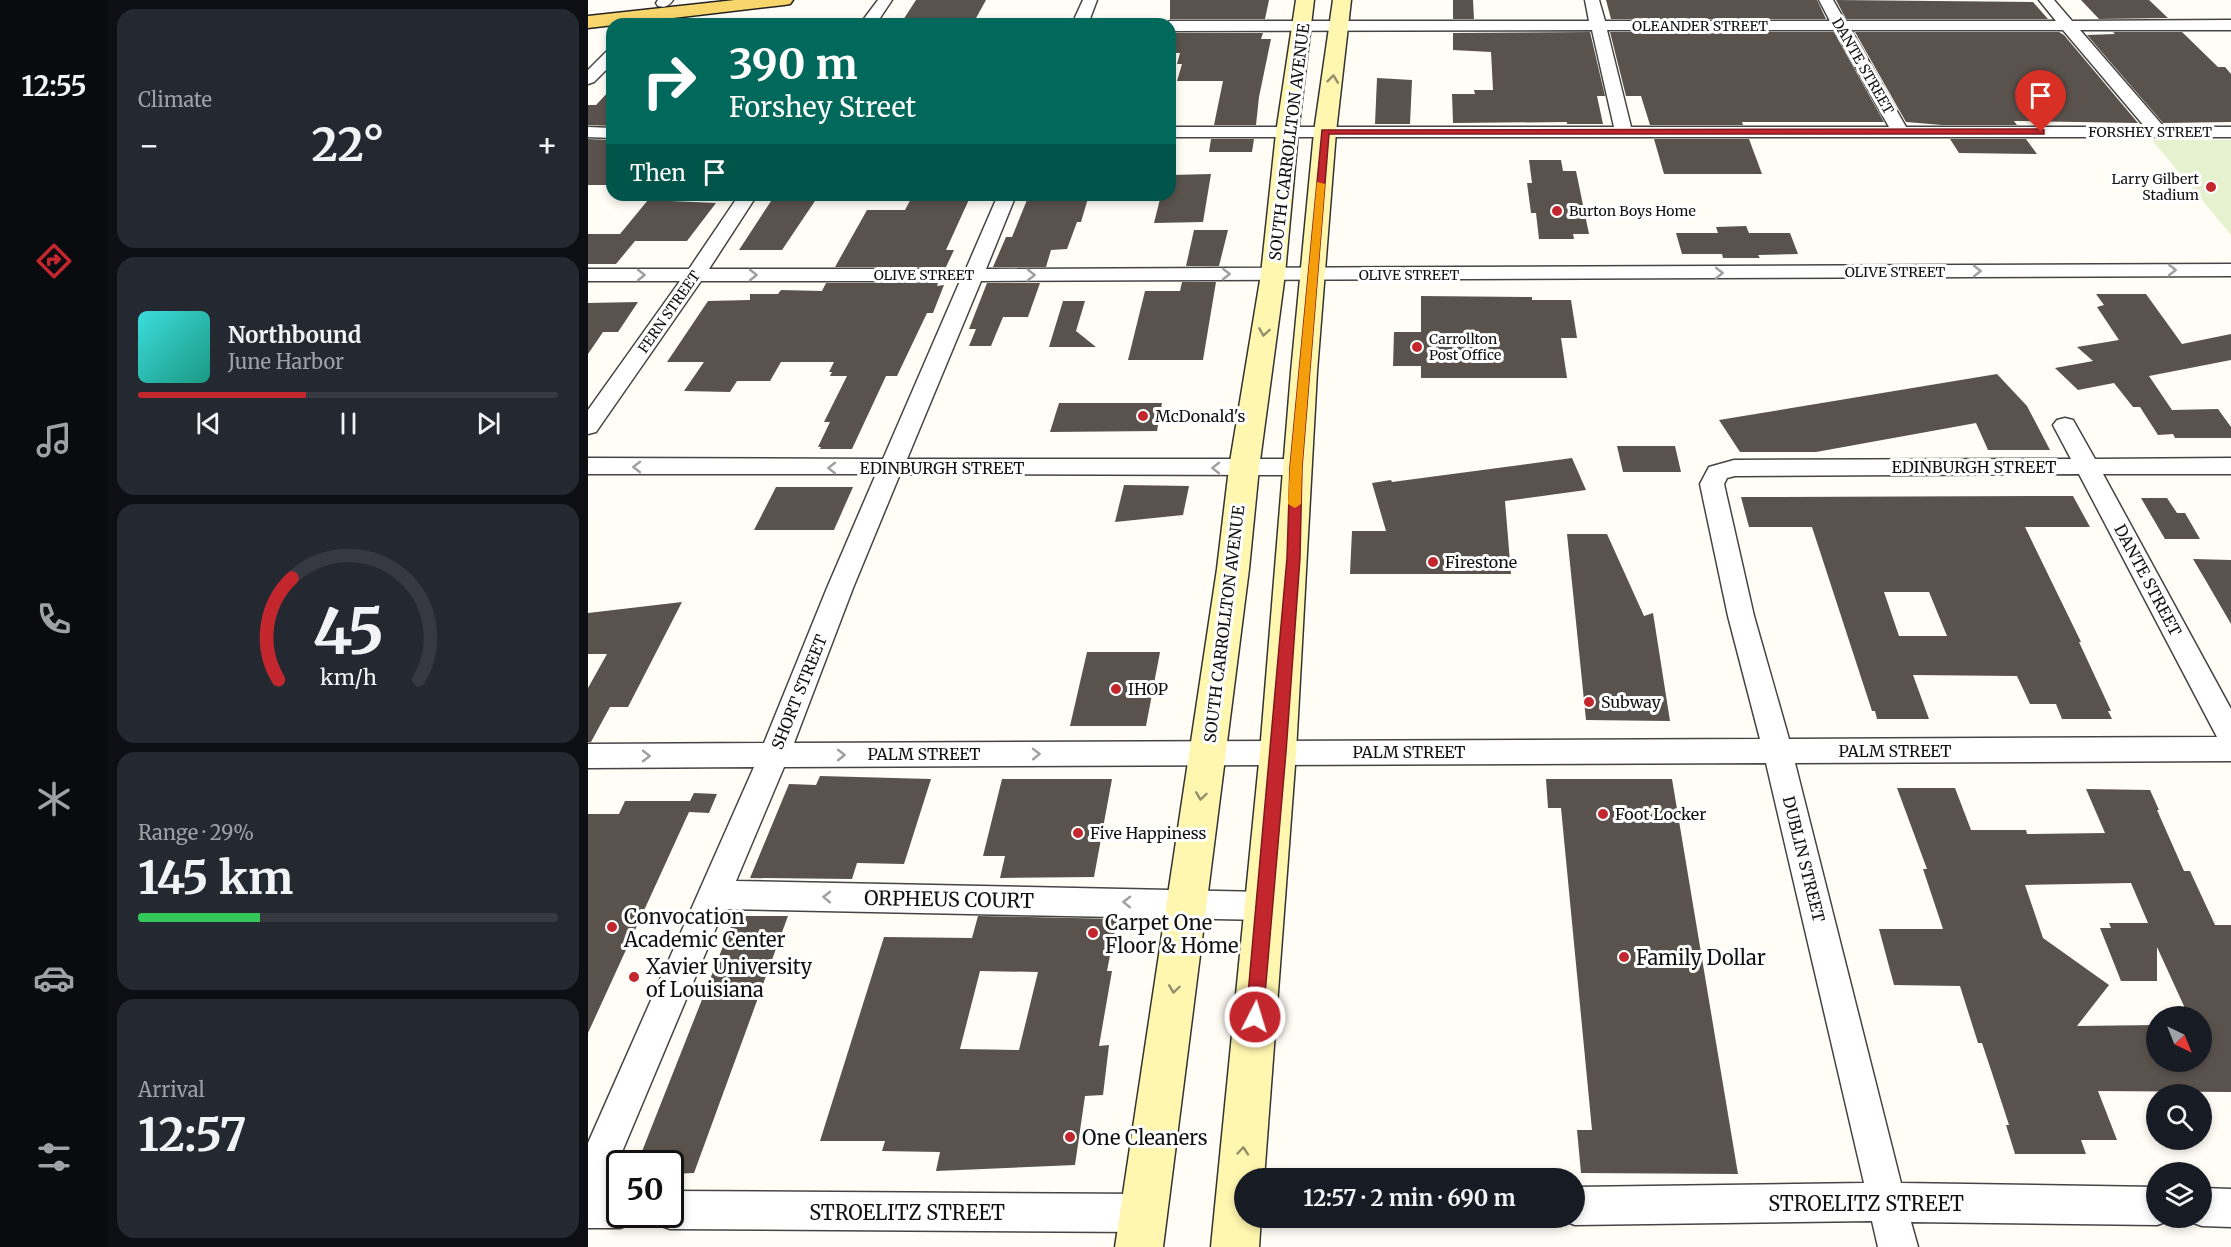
<!DOCTYPE html>
<meta charset="utf-8">
<style>
body{margin:0;font-family:Merriweather,serif;background:#242831;color:#f1f3f6;height:100vh;display:flex;flex-direction:column;font-size:22px;white-space:nowrap}
*{box-sizing:border-box;margin:0}
p{font-size:20px;color:#9ea1a6}
.icon{flex:none;width:33px;height:33px;fill:none;stroke:currentColor;stroke-width:2;stroke-linecap:round;stroke-linejoin:round}
.map{position:relative;flex:1;overflow:hidden}
.drawer{display:flex;flex-direction:column;gap:9px;padding:9px;background:#0d0f14;width:480px}
.drawer>*{flex:none}
.banner{position:absolute;left:18px;top:18px;width:570px;height:183px;border-radius:18px;box-shadow:0 3px 9px #0003;background:#00695c;color:#fff;overflow:hidden}
.needle{width:39px;rotate:137deg}
.fabs{position:absolute;left:1558px;top:1006px;display:grid;gap:12px}
.fabs a{display:grid;place-items:center;width:66px;height:66px;border-radius:50%;background:#171b24;box-shadow:0 3px 9px #0003;font-size:30px}
.speed{position:absolute;left:18px;top:1150px;display:flex;gap:12px;font-size:30px;font-weight:700;text-align:center}
.speed>*{display:grid;place-content:center;width:78px;height:78px;border-radius:50%;background:#171b24;box-shadow:0 3px 9px #0003;line-height:1}
.speed .limit{border:3px solid #111;border-radius:9px;background:#fff;color:#111}
.pin{position:absolute;display:grid;place-items:center;width:51px;height:51px;color:#fff;margin:-62px -26px;border-radius:50% 50% 50% 0;rotate:-45deg;box-shadow:0 0 6px #0007}
.pin .icon{rotate:45deg}
.me{position:absolute;width:66px;margin:-33px;rotate:5deg;stroke-linejoin:round;filter:drop-shadow(0 0 4px #0008)}
.turn{display:flex;align-items:center;gap:21px;height:126px;padding:0 24px;font-size:27px}
.turn .icon{width:78px;height:78px;stroke-width:2.5}
.turn b{display:block;font-size:42px;line-height:51px}
.then{display:flex;align-items:center;height:57px;padding:0 24px;background:#0003;gap:12px;font-size:22px}
.big{font-size:45px;font-weight:700;line-height:1.1}
.drawer .tile{flex:1;display:flex;flex-direction:column;justify-content:center;gap:9px;min-width:0;padding:0 21px;border-radius:18px;background:#242831}
.drawer .dial{align-items:center;gap:0}
.dial svg{height:156px;overflow:visible;fill:none;stroke:#363941;stroke-width:7;stroke-linecap:round;text-anchor:middle}
.dial text{fill:#f1f3f6;stroke:none}
.song{display:flex;align-items:center;gap:18px}
.cover{width:72px;height:72px;border-radius:9px;background:linear-gradient(135deg,hsl(180 70% 55%),hsl(170 70% 35%))}
.played{height:6px;border-radius:3px;background:linear-gradient(90deg,#c4262e 40%,#363941 40%)}
.keys{display:flex;justify-content:space-around;direction:ltr}
.heat{display:flex;justify-content:space-between;align-items:center;font-size:33px;direction:ltr}
.charge{height:9px;border-radius:4px;background:linear-gradient(90deg,#34c759 29%,#363941 0)}
.trip{position:absolute;left:646px;top:1168px;width:351px;height:60px;border-radius:30px;background:#171b24;box-shadow:0 3px 9px #0003;font-weight:700;line-height:60px;text-align:center}
main{display:flex;flex:1;min-height:0}
.tab-bar{display:flex;flex-direction:column;width:108px;justify-content:space-around;align-items:center;background:#090b0e;color:#9ea1a6}
.tab-bar .icon{width:42px;height:42px}
.tab-bar .on{color:#c4262e}
.tab-bar b{font-size:27px;color:#f1f3f6}
.map>svg:first-child{display:block}
.pitch{fill:#e6f2cf}
.building{fill:#5a524d;fill-rule:evenodd}
.lines{fill:none;stroke-linecap:round;stroke-linejoin:round}
.street-casing{stroke:#444;stroke-width:3}
.secondary-casing{stroke:#333;stroke-width:3}
.primary-casing{stroke:#222;stroke-width:3}
.street{fill:#fff;fill-rule:evenodd}
.secondary{fill:#fff6b0;fill-rule:evenodd}
.primary{fill:#f9d66b;fill-rule:evenodd}
.oneway{stroke:#948f68}
.oneway2{stroke:#a0a0a0}
.route{fill:#c4262e;stroke:#7f191e;stroke-width:1.5}
.slow{fill:#f59e0b}
.poi-dot{fill:#c4262e;stroke:#fff;stroke-width:2}
.labels{text-anchor:middle;dominant-baseline:central;stroke-width:6;stroke-linejoin:round;paint-order:stroke}
.far-street-label{font-size:14px;fill:#111;stroke:#fff}
.far-poi-label{font-size:14px;fill:#111;stroke:#fff;text-anchor:start}
.street-label{font-size:16px;fill:#111;stroke:#fff}
.poi-label{font-size:16px;fill:#111;stroke:#fff;text-anchor:start}
.near-street-label{font-size:20px;fill:#111;stroke:#fff}
.near-poi-label{font-size:20px;fill:#111;stroke:#fff;text-anchor:start}
</style>
<main>
<nav class="tab-bar">
<b>12:55</b>
<svg class="icon on" aria-label="directions" viewBox="0 0 24 24"><path d="M12 3l9 9-9 9-9-9zM9 14v-3h6M13 9l2 2-2 2"/></svg>
<svg class="icon" aria-label="music" viewBox="0 0 24 24"><path d="M9 18V5l10-2v13"/><circle cx="6" cy="18" r="3"/><circle cx="16" cy="16" r="3"/></svg>
<svg class="icon" aria-label="phone" viewBox="0 0 24 24"><path d="M5 4h4l2 5-3 2q2 4 5 5l2-3 5 2v4C11 20 4 13 5 4z"/></svg>
<svg class="icon" aria-label="climate" viewBox="0 0 24 24"><path d="M12 3v18M4 7l16 10M4 17L20 7"/></svg>
<svg class="icon" aria-label="car" viewBox="0 0 24 24"><path d="M5 17H2v-5l4-1 3-4h7l3 4 3 1v5h-3M9 17h6M6 11h13"/><circle cx="7" cy="17" r="2"/><circle cx="17" cy="17" r="2"/></svg>
<svg class="icon" aria-label="filters" viewBox="0 0 24 24"><path d="M4 7h16M4 17h16"/><circle cx="9" cy="7" r="2"/><circle cx="15" cy="17" r="2"/></svg>
</nav>
<section class="drawer">
<div class="tile"><p>Climate</p>
<div class="heat"><a>−</a><b class="big">22°</b><a>+</a></div>
</div>
<div class="tile">
<div class="song"><i class="cover"></i><div><b>Northbound</b><p>June Harbor</p></div></div>
<div class="played"></div>
<div class="keys"><svg class="icon" aria-label="previous" viewBox="0 0 24 24"><path d="M18 5L8 12l10 7zM5 5v14"/></svg><svg class="icon" aria-label="pause" viewBox="0 0 24 24"><path d="M8 5v14M16 5v14"/></svg><svg class="icon" aria-label="next" viewBox="0 0 24 24"><path d="M6 5l10 7-10 7zM19 5v14"/></svg></div>
</div>
<div class="tile dial"><svg viewBox="0 0 100 80">
<path d="M14 69A42 42 0 1 1 86 69"/>
<path d="M14 69A42 42 0 0 1 21 17" stroke="#c4262e"/>
<text x="50" y="56" font-size="32" font-weight="700">45</text>
<text x="50" y="72" font-size="11">km/h</text>
</svg></div>
<div class="tile"><p>Range · 29%</p><b class="big">145 km</b><div class="charge"></div></div>
<div class="tile"><p>Arrival</p><b class="big">12:57</b></div>
</section>
<div class="map">
<svg width="1643" height="1247" viewBox="0 0 1643 1247">
<rect width="100%" height="100%" fill="#fffdf5"/>
<polygon class="pitch" points="1564,140 1643,140 1643,235"/>
<g class="building">
<polygon points="328,0 398,0 387,20 315,20"/>
<polygon points="582,0 681,0 677,19 582,19"/>
<polygon points="865,0 885,0 886,19 865,19"/>
<polygon points="1018,0 1229,0 1238,19 1023,19"/>
<polygon points="1248,0 1445,2 1460,19 1258,19"/>
<polygon points="1493,0 1561,0 1580,18 1511,19"/>
<polygon points="1002,32 1017,96 1009,96 1015,124 979,124 979,122 865,123 864,94 887,94 886,90 905,90 903,52 865,50 865,33"/>
<polygon points="1022,32 1246,32 1296,122 1154,122 1155,125 1062,125 1053,96 1038,96"/>
<polygon points="1267,32 1471,32 1476,35 1550,123 1426,121 1429,125 1354,125 1318,122"/>
<polygon points="1525,32 1594,32 1630,67 1637,67 1643,74 1643,122 1575,123 1499,35 1527,34"/>
<polygon points="582,33 675,33 673,39 683,39 671,97 668,125 626,125 635,81 589,81 594,64 589,64 592,53 582,53"/>
<polygon points="789,78 824,80 822,124 787,124"/>
<polygon points="24,88 24,126 0,125 0,105 8,105"/>
<polygon points="0,139 24,140 24,185 0,185"/>
<polygon points="623,139 666,139 664,152 621,152"/>
<polygon points="1066,139 1161,139 1174,174 1076,174"/>
<polygon points="1362,139 1438,139 1449,154 1371,153"/>
<polygon points="941,160 973,160 975,171 988,171 1001,234 985,234 986,239 951,239 948,213 943,213 939,183 944,183"/>
<polygon points="623,174 615,222 566,223 573,195 582,195 582,175"/>
<polygon points="187,195 231,195 194,250 151,250"/>
<polygon points="325,195 383,195 358,250 366,250 358,267 247,267 279,210 317,210"/>
<polygon points="441,195 501,195 493,222 489,222 479,249 463,250 458,267 405,267 418,237 424,237"/>
<polygon points="60,200 128,203 99,241 47,241 28,264 0,264 0,234 32,234"/>
<polygon points="1158,226 1161,233 1202,233 1210,254 1170,255 1172,258 1135,258 1134,254 1094,254 1088,233 1130,233 1128,227"/>
<polygon points="606,230 640,230 631,266 598,266"/>
<polygon points="594,282 628,282 615,360 540,360 557,291 592,291"/>
<polygon points="238,283 350,283 349,286 356,285 345,313 339,313 309,376 298,376 264,449 232,449 233,447 230,447 242,422 236,422 259,376 242,376 244,372 241,372 246,362 193,362 182,381 149,381 142,392 96,391 116,362 79,362 120,301 162,300 162,294 190,294 193,290 234,291"/>
<polygon points="399,283 452,283 440,317 415,317 403,346 381,346 388,329 381,329"/>
<polygon points="1508,294 1558,294 1594,344 1643,334 1643,360 1561,376 1584,410 1630,409 1643,427 1643,438 1587,438 1585,434 1570,435 1552,407 1545,407 1526,383 1490,390 1467,368 1505,361 1489,347 1531,340 1509,307 1516,305"/>
<polygon points="833,296 944,297 944,300 983,300 989,338 973,338 979,378 833,378 833,366 805,366 806,332 833,332"/>
<polygon points="475,301 497,301 488,331 508,347 461,347"/>
<polygon points="50,302 30,332 15,332 0,354 0,303"/>
<polygon points="1409,374 1439,406 1462,450 1400,450 1388,423 1228,452 1152,452 1131,420"/>
<polygon points="471,403 574,403 569,431 462,432"/>
<polygon points="1029,446 1087,446 1093,472 1035,472"/>
<polygon points="984,458 998,490 917,501 923,574 762,574 764,531 798,531 784,483 803,480 804,482"/>
<polygon points="536,485 601,486 595,515 527,522"/>
<polygon points="188,487 265,487 246,530 166,530"/>
<path d="M1485,496L1502,527H1437L1493,642H1491L1523,711H1520L1524,719H1474L1468,704H1442L1429,676L1325,675L1341,719H1289L1287,711H1284L1224,527H1161L1153,497ZM1296,592H1341L1359,636H1311Z"/>
<polygon points="1553,498 1579,498 1589,513 1597,513 1612,539 1577,539"/>
<polygon points="979,534 1019,534 1056,616 1065,613 1082,721 998,720"/>
<polygon points="1605,559 1643,560 1643,624 1618,581"/>
<polygon points="94,602 40,707 22,707 3,742 0,742 0,688 19,654 0,654 0,613"/>
<polygon points="499,652 572,652 558,726 482,726"/>
<polygon points="232,776 343,779 316,864 269,863 264,879 162,878 201,784 228,785"/>
<polygon points="414,779 524,779 506,877 412,878 417,856 395,856"/>
<polygon points="958,779 1084,779 1150,1174 993,1173 989,1130 1004,1130 973,808 960,808"/>
<path d="M1309,788H1367L1383,830H1438L1439,834L1517,833L1498,789L1562,790L1571,810H1569L1596,871H1602L1627,925H1643V1092L1510,1091L1529,1140H1493L1498,1154H1427L1418,1125H1421L1404,1073L1394,1043H1390L1372,986L1306,985L1291,929H1355L1335,869H1339ZM1543,883L1560,923H1521L1523,928H1512L1533,981H1569V947L1601,1017H1614V1062H1569V1025L1489,1026L1521,985L1455,938L1437,885Z"/>
<polygon points="106,793 129,794 121,813 101,812 0,1033 0,814 31,814 37,801 102,801"/>
<polygon points="147,916 200,916 106,1173 82,1174 82,1164 49,1164"/>
<path d="M390,916L529,919L519,971H524L511,1046L521,1045L515,1095L497,1096L487,1165L348,1171L352,1152L294,1151L297,1141H232L296,937L384,938ZM392,971L450,972L431,1050L372,1049Z"/>
</g>
<g class="lines">
<defs>
<g id="street">
<path d="M70,0H85C81,6 77,8 70,6L68,3Z"/>
<polygon points="290,0 304,0 288,24 272,24"/>
<polygon points="495,0 509,0 500,24 484,24"/>
<path d="M997,0H1011L1017,21H1242L1231,0H1245L1257,21H1468L1451,0H1466L1484,21L1643,20V30H1492L1576,127H1643V137H582V127H1026L1004,30L582,31V24H576L582,21H1001ZM1019,30H1247L1301,127H1043ZM1263,30H1475L1557,127H1318Z"/>
<polygon points="24,50 24,64 6,82 0,84 0,70 18,52"/>
<polygon points="0,127 24,128 24,138 0,137"/>
<path d="M151,195H169L121,269H378L410,195H428L398,269L1643,264V276L393,281L319,459H708L716,462L720,467L716,472L708,475L312,474L265,588L206,743L1172,739L1140,616L1112,484L1121,467L1146,460L1483,459L1465,425L1469,420L1477,418L1485,420L1507,459L1643,458V474H1515L1643,709V761L1207,763L1313,1183L1569,1187V1218L1583,1220L1569,1225L1323,1222L1330,1247H1290L1284,1221L987,1225L973,1220L987,1218V1187L1276,1183L1178,763L196,767L148,881L677,892L689,896L693,906L689,916L677,920L136,909L18,1190H32V1215H49L46,1223L32,1228H0V1143L166,767L0,768V744L176,743L239,588L288,474H0V458L295,459L372,281H113L8,432L0,434V410L92,281H0V269H101ZM1491,474L1629,737L1201,739L1166,616L1136,484L1139,478L1147,476Z"/>
<polygon points="1614,1188 1643,1189 1643,1227 1614,1226 1600,1221 1599,1218 1614,1218"/>
<polygon points="82,1191 556,1194 570,1199 575,1213 570,1227 556,1232 82,1229 68,1224 65,1215 82,1215"/>
</g>
<g id="secondary">
<polygon points="708,0 726,0 710,133 697,274 671,468 661,569 575,1247 527,1247 629,569 641,468 673,274 688,133"/>
<polygon points="745,0 763,0 748,132 729,372 708,752 676,1179 657,1179 657,1218 673,1218 671,1247 623,1247 672,752 703,372 726,132"/>
</g>
<polygon id="primary" points="147,0 205,0 202,4 196,5 0,28 0,16"/>
</defs>
<use href="#street" class="street-casing"/>
<use href="#secondary" class="secondary-casing"/>
<use href="#primary" class="primary-casing"/>
<use href="#street" class="street"/>
<use href="#secondary" class="secondary"/>
<use href="#primary" class="primary"/>
</g>
<defs><path id="oneway-chevron" d="M-2-3.5L2.5 0L-2 3.5" fill="none" stroke-width="1.6" stroke-linecap="round" stroke-linejoin="round" transform="scale(1.5)"/></defs>
<g class="oneway">
<use href="#oneway-chevron" transform="translate(745 79) rotate(-83)"/>
<use href="#oneway-chevron" transform="translate(676 332) rotate(99)"/>
<use href="#oneway-chevron" transform="translate(613 796) rotate(98)"/>
<use href="#oneway-chevron" transform="translate(586 989) rotate(98)"/>
<use href="#oneway-chevron" transform="translate(655 1151) rotate(-85)"/>
</g>
<g class="oneway2">
<use href="#oneway-chevron" transform="translate(1584 270)"/>
<use href="#oneway-chevron" transform="translate(1389 271)"/>
<use href="#oneway-chevron" transform="translate(1131 273)"/>
<use href="#oneway-chevron" transform="translate(638 274)"/>
<use href="#oneway-chevron" transform="translate(53 275)"/>
<use href="#oneway-chevron" transform="translate(165 275)"/>
<use href="#oneway-chevron" transform="translate(443 275)"/>
<use href="#oneway-chevron" transform="translate(49 467) rotate(-180)"/>
<use href="#oneway-chevron" transform="translate(244 468) rotate(-180)"/>
<use href="#oneway-chevron" transform="translate(628 468) rotate(-180)"/>
<use href="#oneway-chevron" transform="translate(448 754) rotate(-1)"/>
<use href="#oneway-chevron" transform="translate(253 755)"/>
<use href="#oneway-chevron" transform="translate(58 756)"/>
<use href="#oneway-chevron" transform="translate(239 897) rotate(-179)"/>
<use href="#oneway-chevron" transform="translate(539 902) rotate(-179)"/>
</g>
<polygon class="route" points="1453,129 1456,130 1456,134 741,134 714,467 712,558 698,752 675,1017 673,1023 667,1025 660,1023 658,1017 699,558 702,467 734,130"/>
<polygon class="slow" points="729,182 737,184 714,467 713,504 707,508 700,504 702,467"/>
<g class="poi-dot">
<circle cx="1623" cy="187" r="6"/>
<circle cx="969" cy="211" r="6"/>
<circle cx="829" cy="347" r="6"/>
<circle cx="555" cy="416" r="6"/>
<circle cx="845" cy="562" r="6"/>
<circle cx="528" cy="689" r="6"/>
<circle cx="1001" cy="702" r="6"/>
<circle cx="1015" cy="814" r="6"/>
<circle cx="490" cy="833" r="6"/>
<circle cx="24" cy="927" r="6"/>
<circle cx="505" cy="933" r="6"/>
<circle cx="1036" cy="957" r="6"/>
<circle cx="46" cy="977" r="6"/>
<circle cx="482" cy="1137" r="6"/>
</g>
<g class="labels">
<g class="far-street-label">
<text x="1112" y="26">OLEANDER STREET</text>
<text transform="translate(1275 66) rotate(60)">DANTE STREET</text>
<text x="1562" y="132">FORSHEY STREET</text>
<text x="1307" y="272">OLIVE STREET</text>
<text x="336" y="275">OLIVE STREET</text>
<text x="821" y="275">OLIVE STREET</text>
<text transform="translate(81 312) rotate(-55)">FERN STREET</text>
</g>
<g class="far-poi-label">
<text x="1611" y="179" text-anchor="end">Larry Gilbert<tspan x="1611" dy="16">Stadium</tspan></text>
<text x="981" y="211">Burton Boys Home</text>
<text x="841" y="339">Carrollton<tspan x="841" dy="16">Post Office</tspan></text>
</g>
<g class="street-label">
<text transform="translate(701 142) rotate(-83)">SOUTH CARROLLTON AVENUE</text>
<text x="1386" y="467">EDINBURGH STREET</text>
<text x="354" y="468">EDINBURGH STREET</text>
<text transform="translate(1560 580) rotate(62)">DANTE STREET</text>
<text transform="translate(636 624) rotate(-83)">SOUTH CARROLLTON AVENUE</text>
<text transform="translate(211 692) rotate(-68)">SHORT STREET</text>
<text x="1307" y="751">PALM STREET</text>
<text x="821" y="752">PALM STREET</text>
<text x="336" y="754">PALM STREET</text>
<text transform="translate(1216 859) rotate(76)">DUBLIN STREET</text>
</g>
<g class="poi-label">
<text x="567" y="416">McDonald's</text>
<text x="857" y="562">Firestone</text>
<text x="540" y="689">IHOP</text>
<text x="1013" y="702">Subway</text>
<text x="1027" y="814">Foot Locker</text>
<text x="502" y="833">Five Happiness</text>
</g>
<g class="near-street-label">
<text transform="translate(361 899) rotate(1)">ORPHEUS COURT</text>
<text x="1278" y="1203">STROELITZ STREET</text>
<text x="319" y="1212">STROELITZ STREET</text>
</g>
<g class="near-poi-label">
<text x="36" y="916">Convocation<tspan x="36" dy="23">Academic Center</tspan></text>
<text x="517" y="922">Carpet One<tspan x="517" dy="23">Floor &amp; Home</tspan></text>
<text x="1048" y="957">Family Dollar</text>
<text x="58" y="966">Xavier University<tspan x="58" dy="23">of Louisiana</tspan></text>
<text x="494" y="1137">One Cleaners</text>
</g>
</g>
</svg>
<div class="fabs">
<a><svg class="needle" viewBox="-14 -14 28 28"><path d="M0-13l5 13h-10z" fill="#e53935"/><path d="M0 13l5-13h-10z" fill="#9ea1a6"/></svg></a>
<a><svg class="icon" aria-label="search" viewBox="0 0 24 24"><circle cx="10" cy="10" r="6"/><path d="M15 15l6 6"/></svg></a>
<a><svg class="icon" aria-label="layers" viewBox="0 0 24 24"><path d="M12 4l9 5-9 5-9-5zM3 14l9 5 9-5"/></svg></a>
</div>
<div class="speed"><div class="limit">50</div></div>
<div class="pin" style="left:1453px;top:132px;background:#d93025"><svg class="icon" aria-label="arrive" viewBox="0 0 24 24"><path d="M6 21V4h12l-3 4 3 4H6"/></svg></div>
<svg class="me" style="left:667px;top:1017px" viewBox="-20 -20 40 40"><circle r="17" fill="#c4262e" stroke="#fff" stroke-width="3"/><path d="M0-11L8 9 0 5-8 9z" fill="#fff"/></svg>
<div class="trip">12:57 · 2 min · 690 m</div>
<div class="banner">
<div class="turn"><svg class="icon" aria-label="right" viewBox="0 0 24 24"><path d="M7 20v-9h11M14 6l5 5-5 5"/></svg><div><b>390 m</b>Forshey Street</div></div>
<div class="then">Then<svg class="icon" aria-label="arrive" viewBox="0 0 24 24"><path d="M6 21V4h12l-3 4 3 4H6"/></svg></div>
</div>
</div>
</main>
